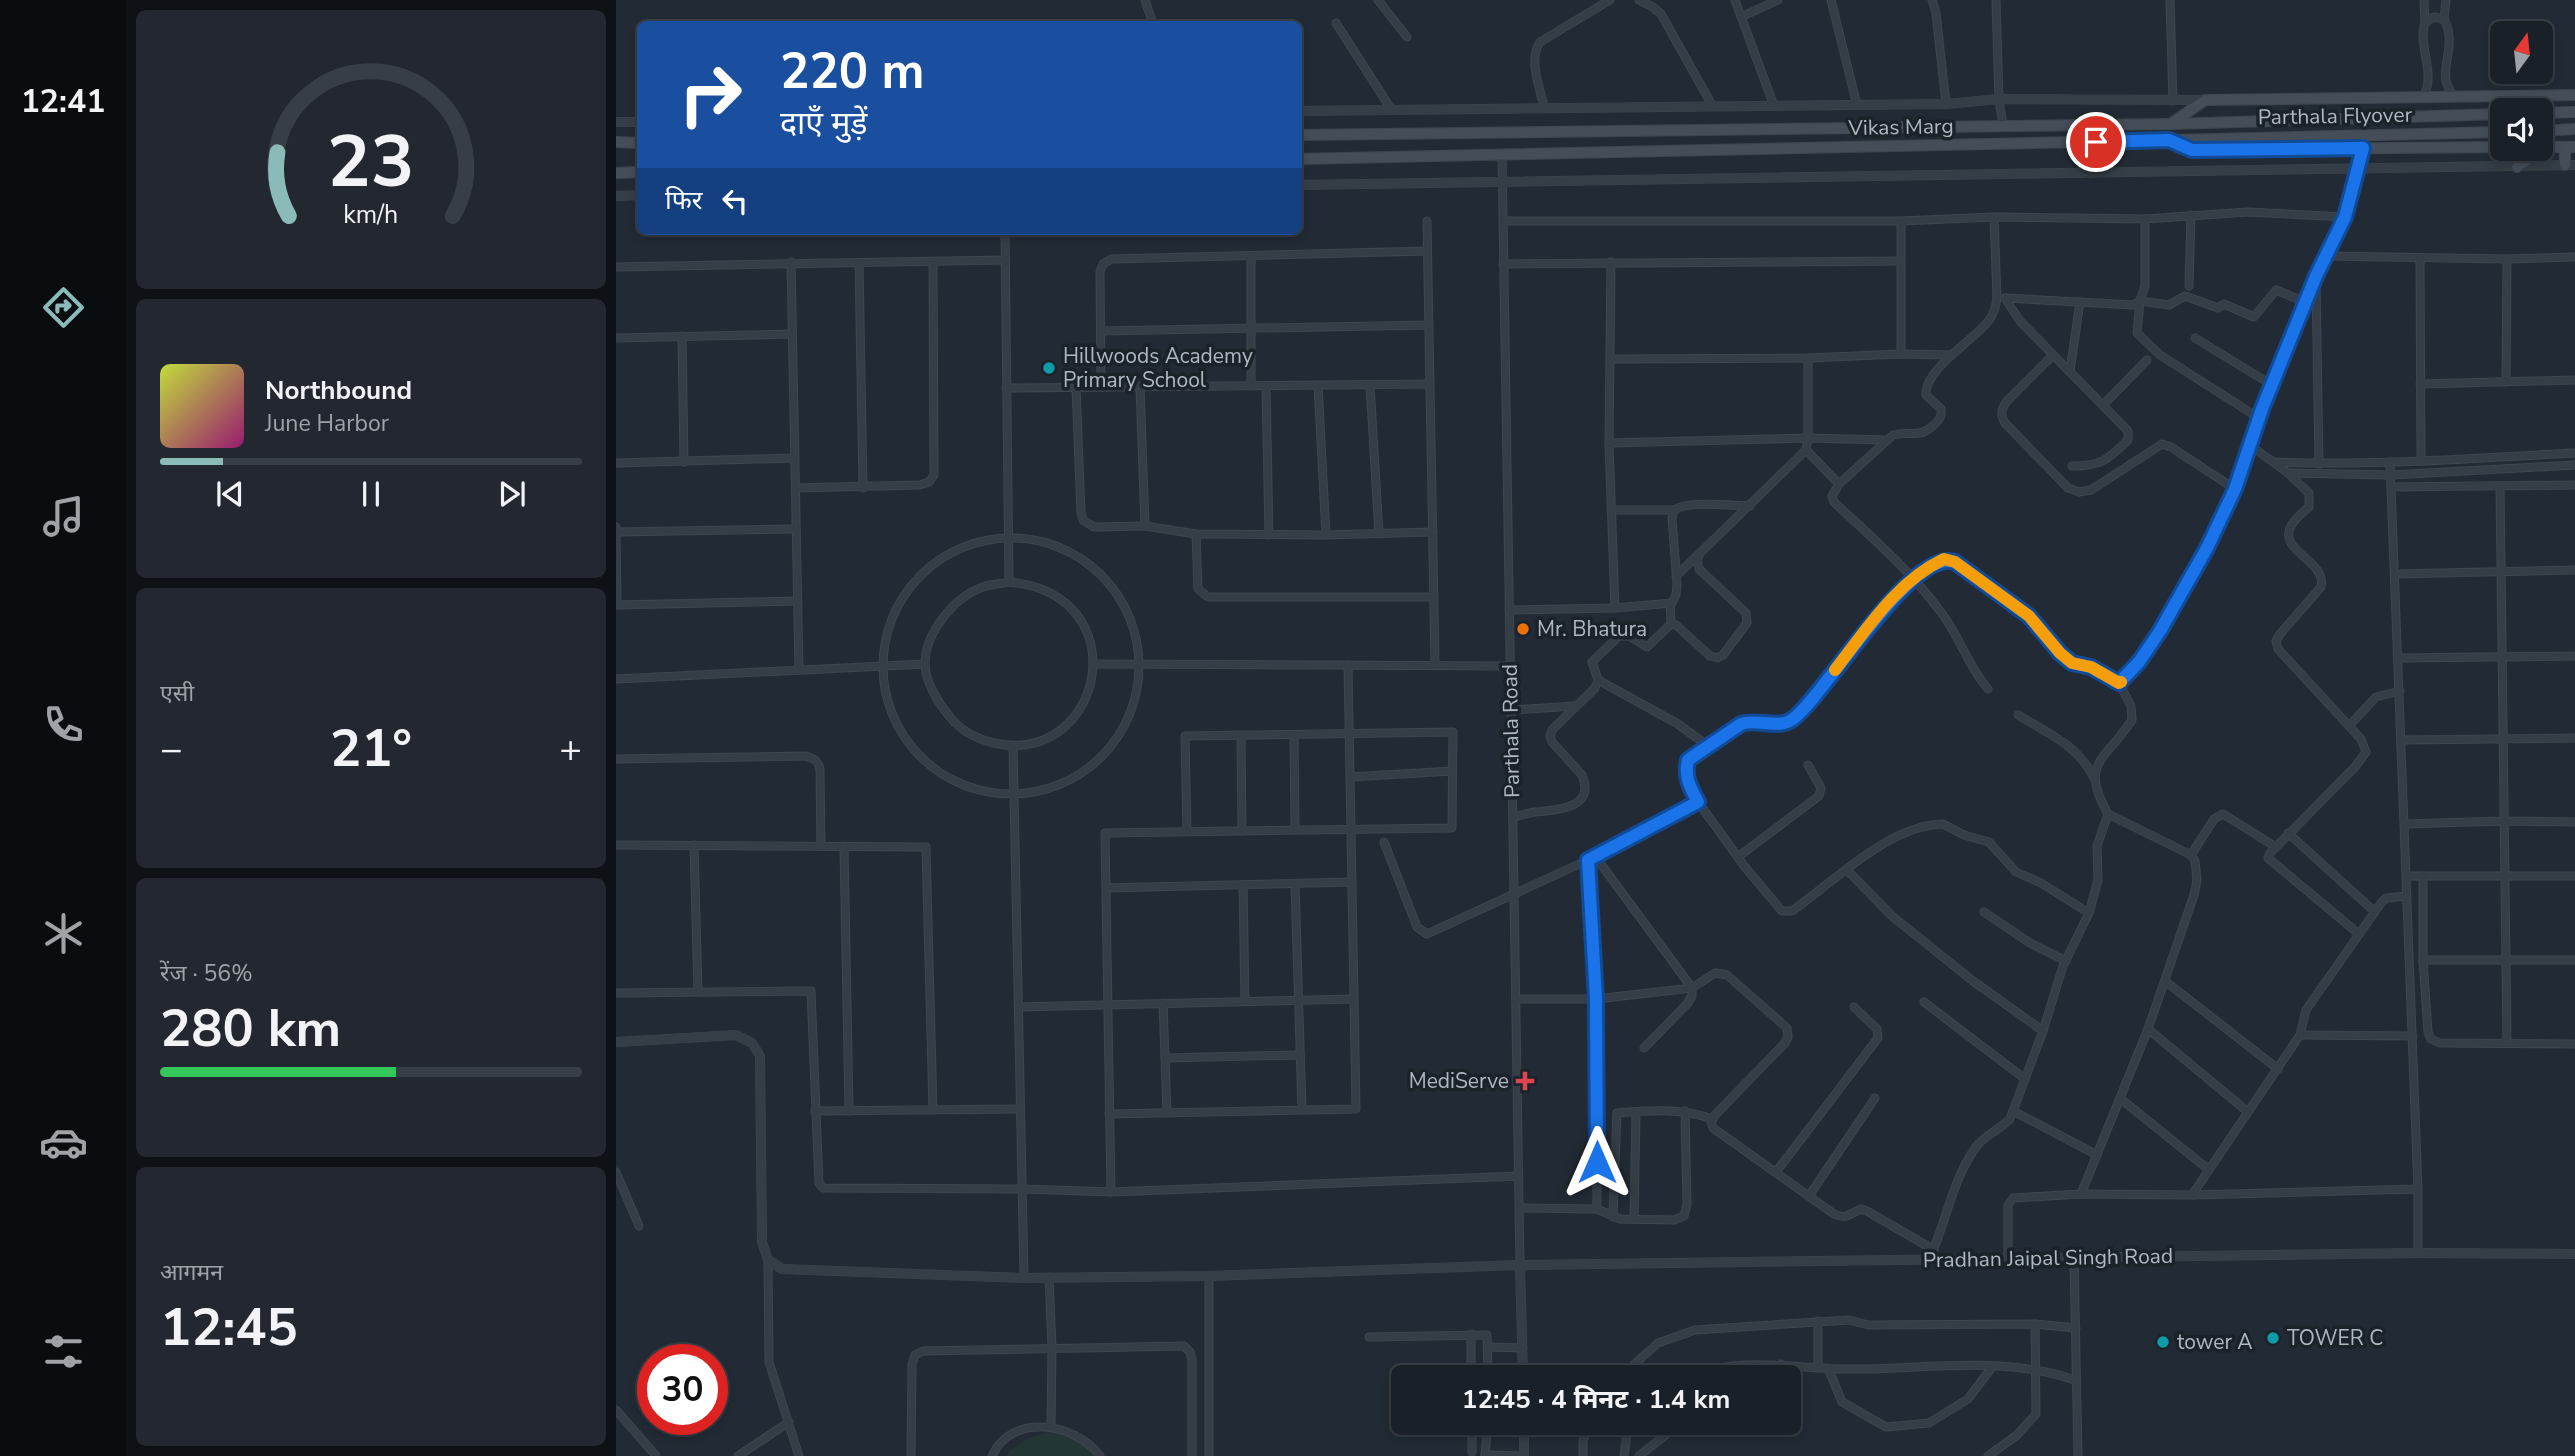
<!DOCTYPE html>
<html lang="hi">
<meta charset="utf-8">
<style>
body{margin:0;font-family:"Nunito Sans","Noto Sans Devanagari",sans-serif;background:#232830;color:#f1f3f6;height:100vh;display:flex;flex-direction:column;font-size:26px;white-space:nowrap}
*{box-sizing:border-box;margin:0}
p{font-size:23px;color:#9fa3a8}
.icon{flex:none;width:38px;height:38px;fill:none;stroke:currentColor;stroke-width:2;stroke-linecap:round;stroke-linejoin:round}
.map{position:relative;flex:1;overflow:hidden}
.side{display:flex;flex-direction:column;gap:10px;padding:10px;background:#0e1216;width:490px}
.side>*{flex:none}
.top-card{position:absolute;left:21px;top:21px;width:665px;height:214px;border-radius:10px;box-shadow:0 4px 10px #0003,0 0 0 2px #383e45;background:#1a4fa0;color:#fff;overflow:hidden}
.needle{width:46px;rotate:15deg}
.tools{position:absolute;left:1874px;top:21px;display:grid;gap:14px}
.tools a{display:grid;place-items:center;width:63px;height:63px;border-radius:10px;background:#1a2028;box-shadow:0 4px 10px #0003,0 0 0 2px #383e45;font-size:35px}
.speed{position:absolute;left:21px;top:1344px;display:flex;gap:14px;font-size:35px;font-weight:700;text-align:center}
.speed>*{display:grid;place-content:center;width:91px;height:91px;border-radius:50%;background:#1a2028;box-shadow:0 4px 10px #0003,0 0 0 2px #383e45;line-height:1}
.speed .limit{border:10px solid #d22;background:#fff;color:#111}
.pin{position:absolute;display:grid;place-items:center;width:60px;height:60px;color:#fff;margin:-30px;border:4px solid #fff;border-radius:50%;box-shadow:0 2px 7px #0007}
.me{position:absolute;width:77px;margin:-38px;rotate:0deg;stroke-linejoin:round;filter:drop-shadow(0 0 5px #0008)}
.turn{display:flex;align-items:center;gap:24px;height:147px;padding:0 28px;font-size:32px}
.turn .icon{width:91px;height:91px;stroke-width:2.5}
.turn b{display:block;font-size:49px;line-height:60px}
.then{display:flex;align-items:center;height:66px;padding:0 28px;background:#0003;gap:14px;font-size:26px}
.big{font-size:52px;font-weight:700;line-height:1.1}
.side .widget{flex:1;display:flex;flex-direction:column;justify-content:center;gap:10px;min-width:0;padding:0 24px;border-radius:10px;background:#232830}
.side .dial{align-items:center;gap:0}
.dial svg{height:182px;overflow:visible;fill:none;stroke:#383e45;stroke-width:7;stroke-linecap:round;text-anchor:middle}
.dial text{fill:#f1f3f6;stroke:none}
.song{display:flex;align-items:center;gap:21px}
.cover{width:84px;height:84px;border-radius:10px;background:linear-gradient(135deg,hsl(70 70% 55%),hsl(320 70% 35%))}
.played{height:7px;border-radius:4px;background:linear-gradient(90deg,#8bbbb9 15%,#383e45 15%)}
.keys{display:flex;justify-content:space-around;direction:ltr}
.heat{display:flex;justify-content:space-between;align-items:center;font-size:38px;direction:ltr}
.charge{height:10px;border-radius:5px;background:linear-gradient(90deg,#34c759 56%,#383e45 0)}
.trip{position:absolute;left:775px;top:1365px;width:410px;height:70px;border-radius:10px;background:#1a2028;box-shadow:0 4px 10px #0003,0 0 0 2px #383e45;font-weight:700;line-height:70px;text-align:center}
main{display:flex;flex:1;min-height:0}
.dock{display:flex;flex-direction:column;width:126px;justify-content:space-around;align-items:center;background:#0a0d10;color:#9fa3a8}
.dock .icon{width:49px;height:49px}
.dock .current{color:#8bbbb9}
.dock b{font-size:32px;color:#f1f3f6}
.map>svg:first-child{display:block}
.green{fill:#243536}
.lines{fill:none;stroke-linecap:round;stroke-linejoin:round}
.minor-casing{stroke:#3e464f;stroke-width:9}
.tertiary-casing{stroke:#3e464f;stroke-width:10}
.secondary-casing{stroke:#3e464f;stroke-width:12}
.minor{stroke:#353d46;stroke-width:7}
.tertiary{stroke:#353d46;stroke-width:9}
.secondary{stroke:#444d58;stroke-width:10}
.route-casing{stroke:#114b97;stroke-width:18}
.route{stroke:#1a73e8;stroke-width:12}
.slow{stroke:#f59e0b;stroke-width:12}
.culture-dot{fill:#0f9aa8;stroke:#1b222a;stroke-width:2.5}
.food-dot{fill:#e8710a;stroke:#1b222a;stroke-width:2.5}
.health-dot{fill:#e0444e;stroke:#1b222a;stroke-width:2.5}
.labels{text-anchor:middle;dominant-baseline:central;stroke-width:7;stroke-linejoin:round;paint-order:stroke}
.street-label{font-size:21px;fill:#afb8c2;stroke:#1b222a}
.poi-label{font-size:21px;fill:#afb8c2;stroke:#1b222a;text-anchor:start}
</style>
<main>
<nav class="dock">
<b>12:41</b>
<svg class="icon current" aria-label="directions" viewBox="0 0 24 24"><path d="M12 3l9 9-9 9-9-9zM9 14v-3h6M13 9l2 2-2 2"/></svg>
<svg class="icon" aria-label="music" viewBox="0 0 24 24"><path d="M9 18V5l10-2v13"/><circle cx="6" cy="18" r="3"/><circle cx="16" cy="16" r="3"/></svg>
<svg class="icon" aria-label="phone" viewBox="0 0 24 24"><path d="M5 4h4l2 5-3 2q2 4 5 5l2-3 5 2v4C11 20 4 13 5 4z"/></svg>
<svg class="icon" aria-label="climate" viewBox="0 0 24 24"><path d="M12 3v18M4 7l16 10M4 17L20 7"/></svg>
<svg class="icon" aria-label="car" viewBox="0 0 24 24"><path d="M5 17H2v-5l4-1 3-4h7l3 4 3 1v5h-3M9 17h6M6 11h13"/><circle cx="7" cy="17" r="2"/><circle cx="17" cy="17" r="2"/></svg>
<svg class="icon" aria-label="filters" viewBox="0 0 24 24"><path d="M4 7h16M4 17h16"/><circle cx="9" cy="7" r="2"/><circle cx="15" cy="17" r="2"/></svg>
</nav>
<section class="side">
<div class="widget dial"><svg viewBox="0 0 100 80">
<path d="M14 69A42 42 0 1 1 86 69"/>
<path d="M14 69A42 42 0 0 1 9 41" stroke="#8bbbb9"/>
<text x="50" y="56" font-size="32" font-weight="700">23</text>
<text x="50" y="72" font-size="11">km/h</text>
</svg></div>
<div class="widget">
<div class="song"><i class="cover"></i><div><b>Northbound</b><p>June Harbor</p></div></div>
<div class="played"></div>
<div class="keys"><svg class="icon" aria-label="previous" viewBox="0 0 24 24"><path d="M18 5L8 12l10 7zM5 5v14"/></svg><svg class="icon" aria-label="pause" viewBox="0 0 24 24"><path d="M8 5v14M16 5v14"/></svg><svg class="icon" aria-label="next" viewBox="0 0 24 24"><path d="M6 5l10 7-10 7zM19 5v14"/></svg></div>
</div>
<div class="widget"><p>एसी</p>
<div class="heat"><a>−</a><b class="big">21°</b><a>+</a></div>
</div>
<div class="widget"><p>रेंज · 56%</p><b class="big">280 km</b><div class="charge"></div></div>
<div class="widget"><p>आगमन</p><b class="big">12:45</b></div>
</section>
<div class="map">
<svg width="1959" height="1456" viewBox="0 0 1959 1456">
<rect width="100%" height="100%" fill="#222b35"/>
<path class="green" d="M439,1432L458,1436L484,1456H389C404,1440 417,1435 439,1432Z"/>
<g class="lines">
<defs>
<g id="minor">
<polyline points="529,0 537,24"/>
<polyline points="762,0 791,37"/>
<polyline points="1023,0 1037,7 1045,14 1096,105"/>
<polyline points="1119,0 1158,106"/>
<polyline points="1215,0 1241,105"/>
<polyline points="1316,0 1320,13 1330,104"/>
<polyline points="1380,0 1383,99 1387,126"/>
<polyline points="1554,0 1557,101"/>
<polyline points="1808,0 1809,22"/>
<polyline points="1125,17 1162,0"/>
<polyline points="1828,19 1830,0"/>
<polyline points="720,23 775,109"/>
<path d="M1807,97C1821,73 1801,47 1809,22L1818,17L1828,19C1844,49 1816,74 1839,97"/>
<path d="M928,107C924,88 912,59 924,42L994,0"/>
<polyline points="886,155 904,1265"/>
<polyline points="811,221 819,665"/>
<polyline points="887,221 1285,221 1378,217 1529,219 1632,212 1729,217"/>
<polyline points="389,231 393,582"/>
<polyline points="1711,256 1891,259 1959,257"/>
<polyline points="1804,258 1805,461"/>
<polyline points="175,262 183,670"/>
<polyline points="995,262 993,443 999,608"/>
<polyline points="243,263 247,488"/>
<polyline points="887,264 1285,261"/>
<polyline points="0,267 389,260"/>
<polyline points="1700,282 1703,464"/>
<polyline points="1573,286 1575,215"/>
<path d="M1389,298L1404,321L1512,431V440C1491,460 1486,466 1456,466"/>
<polyline points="1389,298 1517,305 1524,301 1529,286 1529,219"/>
<polyline points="485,331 813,325"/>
<polyline points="66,336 68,462"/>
<polyline points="0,338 176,334"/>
<polyline points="1579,338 1656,385"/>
<polyline points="1285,354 1285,221"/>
<path d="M1437,355L1391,401C1385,409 1384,414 1389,423L1452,488L1463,492L1475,490L1546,444L1555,447L1619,489"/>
<polyline points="994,359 1192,358 1285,354 1335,355"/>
<polyline points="1454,371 1464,302"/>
<polyline points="1890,382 1891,259"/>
<polyline points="1804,384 1959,380"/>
<polyline points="702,385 710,535"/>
<polyline points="754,385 763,534"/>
<polyline points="635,386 635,256"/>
<polyline points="650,386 653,535"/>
<polyline points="460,387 465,513 467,520 478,527 529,526 580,534 710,535 817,532"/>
<polyline points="485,387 484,272 487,264 495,259 811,251"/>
<polyline points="524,387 529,526"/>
<polyline points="390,388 814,384"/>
<polyline points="1487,405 1531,360"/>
<polyline points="1643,418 1544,355 1521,333 1524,301 1553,305 1569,296 1602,308 1608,304 1638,317 1660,290 1689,302"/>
<polyline points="993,443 1192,438 1271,440"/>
<path d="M1634,445L1672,473L1693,493V507C1686,513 1677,520 1674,528C1664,552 1711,561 1705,587L1664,634L1660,641L1662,649L1745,739L1750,752L1739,767L1654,853L1652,858L1743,934"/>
<polyline points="1190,450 1223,484"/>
<path d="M1657,462C1758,466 1859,458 1959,453"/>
<polyline points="1774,462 1802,1189 1802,1253"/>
<polyline points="0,463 179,458"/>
<polyline points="1672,473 1775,475 1959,465"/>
<polyline points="1884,486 1891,1043"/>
<polyline points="1776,487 1959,485"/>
<polyline points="179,488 304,485 313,482 318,475 317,262"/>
<polyline points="995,510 1058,510"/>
<polyline points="0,527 1,605 182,601"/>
<polyline points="0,532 180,529"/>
<polyline points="580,534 582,589 592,597 818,597"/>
<circle cx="395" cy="666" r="128"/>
<polyline points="1779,574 1959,570"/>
<polyline points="1060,576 1083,554"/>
<path d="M393,582C524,594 488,767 378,743C361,739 345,731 334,717C323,704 309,682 309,664C309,633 338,597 367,587C375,584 385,584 393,582Z"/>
<polyline points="1054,603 1055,624"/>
<path d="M893,610L999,608L1056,603L1060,595L1061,584L1056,518L1058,510C1072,500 1116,506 1134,506"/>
<polyline points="1783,658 1959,656"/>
<polyline points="478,664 894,666"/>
<polyline points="0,679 309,664"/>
<polyline points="982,680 1062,724 1092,746"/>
<path d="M1372,689C1352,666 1343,635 1324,611C1294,570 1255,537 1218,502L1216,496L1223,484L1277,435C1296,430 1302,440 1319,424C1324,419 1326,416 1325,409L1310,395C1308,369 1360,339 1374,319C1378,313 1380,306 1381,298L1378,217"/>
<polyline points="895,710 960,706"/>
<path d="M1402,715C1433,734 1462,745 1478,778"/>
<polyline points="1733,726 1760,697 1784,691"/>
<polyline points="625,735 626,831"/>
<polyline points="678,735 679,830"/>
<polyline points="1786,740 1959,738"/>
<polyline points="397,746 408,1278"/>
<path d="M0,759L190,756C199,759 203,761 204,770L205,846"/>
<polyline points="734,777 837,771"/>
<path d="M1082,802L1129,867L1166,911H1176C1219,881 1273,825 1327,824L1348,835L1373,842L1400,872L1425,883L1473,913"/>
<path d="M897,817C904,816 912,813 919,812C940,810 980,809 966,775L936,742L934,736L936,730L979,688L982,680L976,662L1003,636H1013L1031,647L1055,624L1060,625L1094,656L1102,658L1107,655L1131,623L1130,613L1083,569L1081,560L1084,553L1190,450L1192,438V358"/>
<polyline points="1789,824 1888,821 1959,822"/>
<polyline points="1672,833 1759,912"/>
<path d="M768,842L801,927L811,934L972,860L1082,802C1074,787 1068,777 1072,760L1125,725C1140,719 1158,729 1172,722C1191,712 1204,691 1216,675C1247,633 1279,581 1328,560L1339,562L1413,616L1444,653L1456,663L1475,667L1503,683"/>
<polyline points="0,845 310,847 317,1110"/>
<polyline points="78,845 82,992"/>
<polyline points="228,846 233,1111"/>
<polyline points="1575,855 1598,819 1607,814 1660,847"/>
<polyline points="979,856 1076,988 1076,996 1071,1004 1028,1048"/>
<polyline points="1122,857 1203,796 1205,788 1192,765"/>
<polyline points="1231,870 1276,916 1357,981 1427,1031"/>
<polyline points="1791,876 1959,876"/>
<polyline points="1807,876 1807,960 1812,1032 1815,1039 1824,1043 1959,1044"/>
<polyline points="679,884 686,1110"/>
<polyline points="627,885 629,1001"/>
<polyline points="490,888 736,882"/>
<polyline points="1368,912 1414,943 1450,961"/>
<polyline points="1807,960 1959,960"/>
<polyline points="1549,981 1662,1069"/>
<polyline points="0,993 195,991 203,1183 207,1188 407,1189 495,1192 903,1176"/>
<path d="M900,999H980L1076,988L1099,973L1111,975L1171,1028L1172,1037L1169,1043L1098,1116L1095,1122L1097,1128L1218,1214C1231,1220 1233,1214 1245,1209L1251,1211L1318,1250"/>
<polyline points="1308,1002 1409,1079"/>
<polyline points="547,1003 551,1112"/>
<polyline points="402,1007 738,999"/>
<polyline points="1532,1029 1632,1112"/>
<polyline points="1684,1035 1797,1036"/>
<polyline points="549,1058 684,1055"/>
<polyline points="1505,1099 1593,1170"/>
<polyline points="199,1111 405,1109"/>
<polyline points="1397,1111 1481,1155"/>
<polyline points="493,1114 740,1109 732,665"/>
<polyline points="0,1172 23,1226"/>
<polyline points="1160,1172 1262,1038 1261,1029 1238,1007"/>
<polyline points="495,1192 489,833 836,828 837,732 569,736 571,832"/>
<polyline points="1465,1194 1532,1029 1578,895 1581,880 1579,861 1575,855 1492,814"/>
<polyline points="1576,1195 1684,1035 1690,1010 1765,903 1770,898 1791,896"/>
<polyline points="1193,1196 1259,1098"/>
<polyline points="904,1208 981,1209 980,999 972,860"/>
<polyline points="981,1209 1004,1219 1058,1220 1068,1216 1071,1204 1069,1111"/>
<path d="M997,1217L1001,1113C1034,1110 1065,1108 1097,1119"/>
<polyline points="1018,1219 1020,1112"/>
<polyline points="1458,1258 1462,1456"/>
<polyline points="1392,1259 1392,1205 1397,1198 1465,1194 1576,1195 1802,1189"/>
<polyline points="152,1260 153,1362 183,1456"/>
<path d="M1313,1260C1330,1223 1336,1180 1360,1147C1369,1135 1383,1130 1394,1119L1427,1031L1447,966L1473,913L1482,880L1481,846L1492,814C1463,762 1489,761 1516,720L1515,706L1503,683L1523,662L1544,631L1591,548L1619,489L1656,385L1700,276L1729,217L1747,148"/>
<polyline points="433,1277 436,1347 435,1426"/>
<polyline points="1419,1324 1460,1328"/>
<polyline points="855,1334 855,1377"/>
<polyline points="753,1337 871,1335 872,1377"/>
<polyline points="873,1347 907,1348"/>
<polyline points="1202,1367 1202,1321"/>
<polyline points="1212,1368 1226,1402 1270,1427 1313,1423 1352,1399 1376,1367"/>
<polyline points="1004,1377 1042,1343 1079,1330 1233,1320 1252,1325 1419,1324 1420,1414 1401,1435 1372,1456"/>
<path d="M1071,1377C1124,1357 1169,1367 1223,1369C1301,1371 1386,1353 1461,1381"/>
<polyline points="1157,1377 1165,1364"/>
<polyline points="0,1410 40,1456"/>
<polyline points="872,1423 869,1455 908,1456"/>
<polyline points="856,1452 856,1423"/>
<polyline points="122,1456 173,1422"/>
<polyline points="295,1456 296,1364 299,1355 307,1351 568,1346 574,1352 576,1360 576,1456"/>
<path d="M376,1456C396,1412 460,1423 484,1456"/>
<polyline points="593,1456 593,1276"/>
<polyline points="967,1456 967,1440 975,1423"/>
<polyline points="1008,1456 1012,1427 1015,1423"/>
<polyline points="1023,1456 1052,1433 1076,1423"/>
</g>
<g id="tertiary">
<polyline points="682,111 1330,104 1383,99 1589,100"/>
<polyline points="0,122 24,122"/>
<polyline points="682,185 1959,165"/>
<polyline points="0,196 24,195"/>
<polyline points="0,1042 120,1035 136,1043 144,1056 146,1242 152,1260 166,1269 408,1278 593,1276 904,1265 1802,1253 1959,1254"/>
<polyline points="904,1265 907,1377"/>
<polyline points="908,1423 908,1456"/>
</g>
<g id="secondary">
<polyline points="1925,113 1959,112"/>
<polyline points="1556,123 1589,100 1959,95"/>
<polyline points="1925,131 1959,129"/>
<polyline points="682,135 1555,124 1886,114"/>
<polyline points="1557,140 1886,132"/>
<polyline points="0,142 24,143"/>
<polyline points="1925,147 1959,147"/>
<polyline points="1949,147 1949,165"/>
<polyline points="682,159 1553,140 1576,150 1886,147"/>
<polyline points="1901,167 1925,149"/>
<polyline points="0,173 24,172"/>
</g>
</defs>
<use href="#minor" class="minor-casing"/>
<use href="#tertiary" class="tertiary-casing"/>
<use href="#secondary" class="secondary-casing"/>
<use href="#minor" class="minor"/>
<use href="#tertiary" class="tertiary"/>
<use href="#secondary" class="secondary"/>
</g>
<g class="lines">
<defs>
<path id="route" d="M981,1162L980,999L972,860L1082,802C1074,787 1068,777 1072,760L1125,724C1141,718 1162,730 1177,719C1210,694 1296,547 1339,562L1413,616L1444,653L1456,663L1475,667L1503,683L1523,662L1544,631L1591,548L1619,489L1646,409L1700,276L1729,217L1747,148L1576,150L1553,140L1480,142"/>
</defs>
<use href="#route" class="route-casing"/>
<use href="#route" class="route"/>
<path class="slow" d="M1219,670C1250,630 1281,581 1328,559L1339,562L1413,616L1444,653L1456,663L1475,667L1503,683L1505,682"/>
</g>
<g class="culture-dot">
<circle cx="433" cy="368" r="7"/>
<circle cx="1657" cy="1338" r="7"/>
<circle cx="1547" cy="1342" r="7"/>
</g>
<circle class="food-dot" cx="907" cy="629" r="7"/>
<path class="health-dot" d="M905.5 1070.5h7v7h7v7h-7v7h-7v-7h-7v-7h7z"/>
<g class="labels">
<g class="street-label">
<text transform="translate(1719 116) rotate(-1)">Parthala Flyover</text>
<text transform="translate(1285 127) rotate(-1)">Vikas Marg</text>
<text transform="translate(895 731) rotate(-91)">Parthala Road</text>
<text transform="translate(1432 1258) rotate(-1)">Pradhan Jaipal Singh Road</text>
</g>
<g class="poi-label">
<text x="447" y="356">Hillwoods Academy<tspan x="447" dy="24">Primary School</tspan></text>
<text x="921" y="629">Mr. Bhatura</text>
<text x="893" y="1081" text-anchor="end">MediServe</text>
<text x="1671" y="1338">TOWER C</text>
<text x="1561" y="1342">tower A</text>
</g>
</g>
</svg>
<div class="tools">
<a><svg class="needle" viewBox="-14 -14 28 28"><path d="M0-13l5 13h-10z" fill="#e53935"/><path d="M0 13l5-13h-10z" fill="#9fa3a8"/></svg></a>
<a><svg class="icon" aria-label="sound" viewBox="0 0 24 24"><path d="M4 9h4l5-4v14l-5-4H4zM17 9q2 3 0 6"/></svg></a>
</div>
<div class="speed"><div class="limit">30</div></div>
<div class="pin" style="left:1480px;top:142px;background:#d93025"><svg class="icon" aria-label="arrive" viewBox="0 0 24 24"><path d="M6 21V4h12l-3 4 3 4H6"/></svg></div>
<svg class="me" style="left:981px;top:1162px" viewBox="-20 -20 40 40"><path d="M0-17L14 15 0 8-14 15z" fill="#1a73e8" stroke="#fff" stroke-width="4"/></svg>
<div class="trip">12:45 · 4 मिनट · 1.4 km</div>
<div class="top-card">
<div class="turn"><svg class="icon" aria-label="right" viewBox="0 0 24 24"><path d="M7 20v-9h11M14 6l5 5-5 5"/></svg><div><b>220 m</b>दाएँ मुड़ें</div></div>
<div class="then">फिर<svg class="icon" aria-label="left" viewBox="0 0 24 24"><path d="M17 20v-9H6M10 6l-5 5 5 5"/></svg></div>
</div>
</div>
</main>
